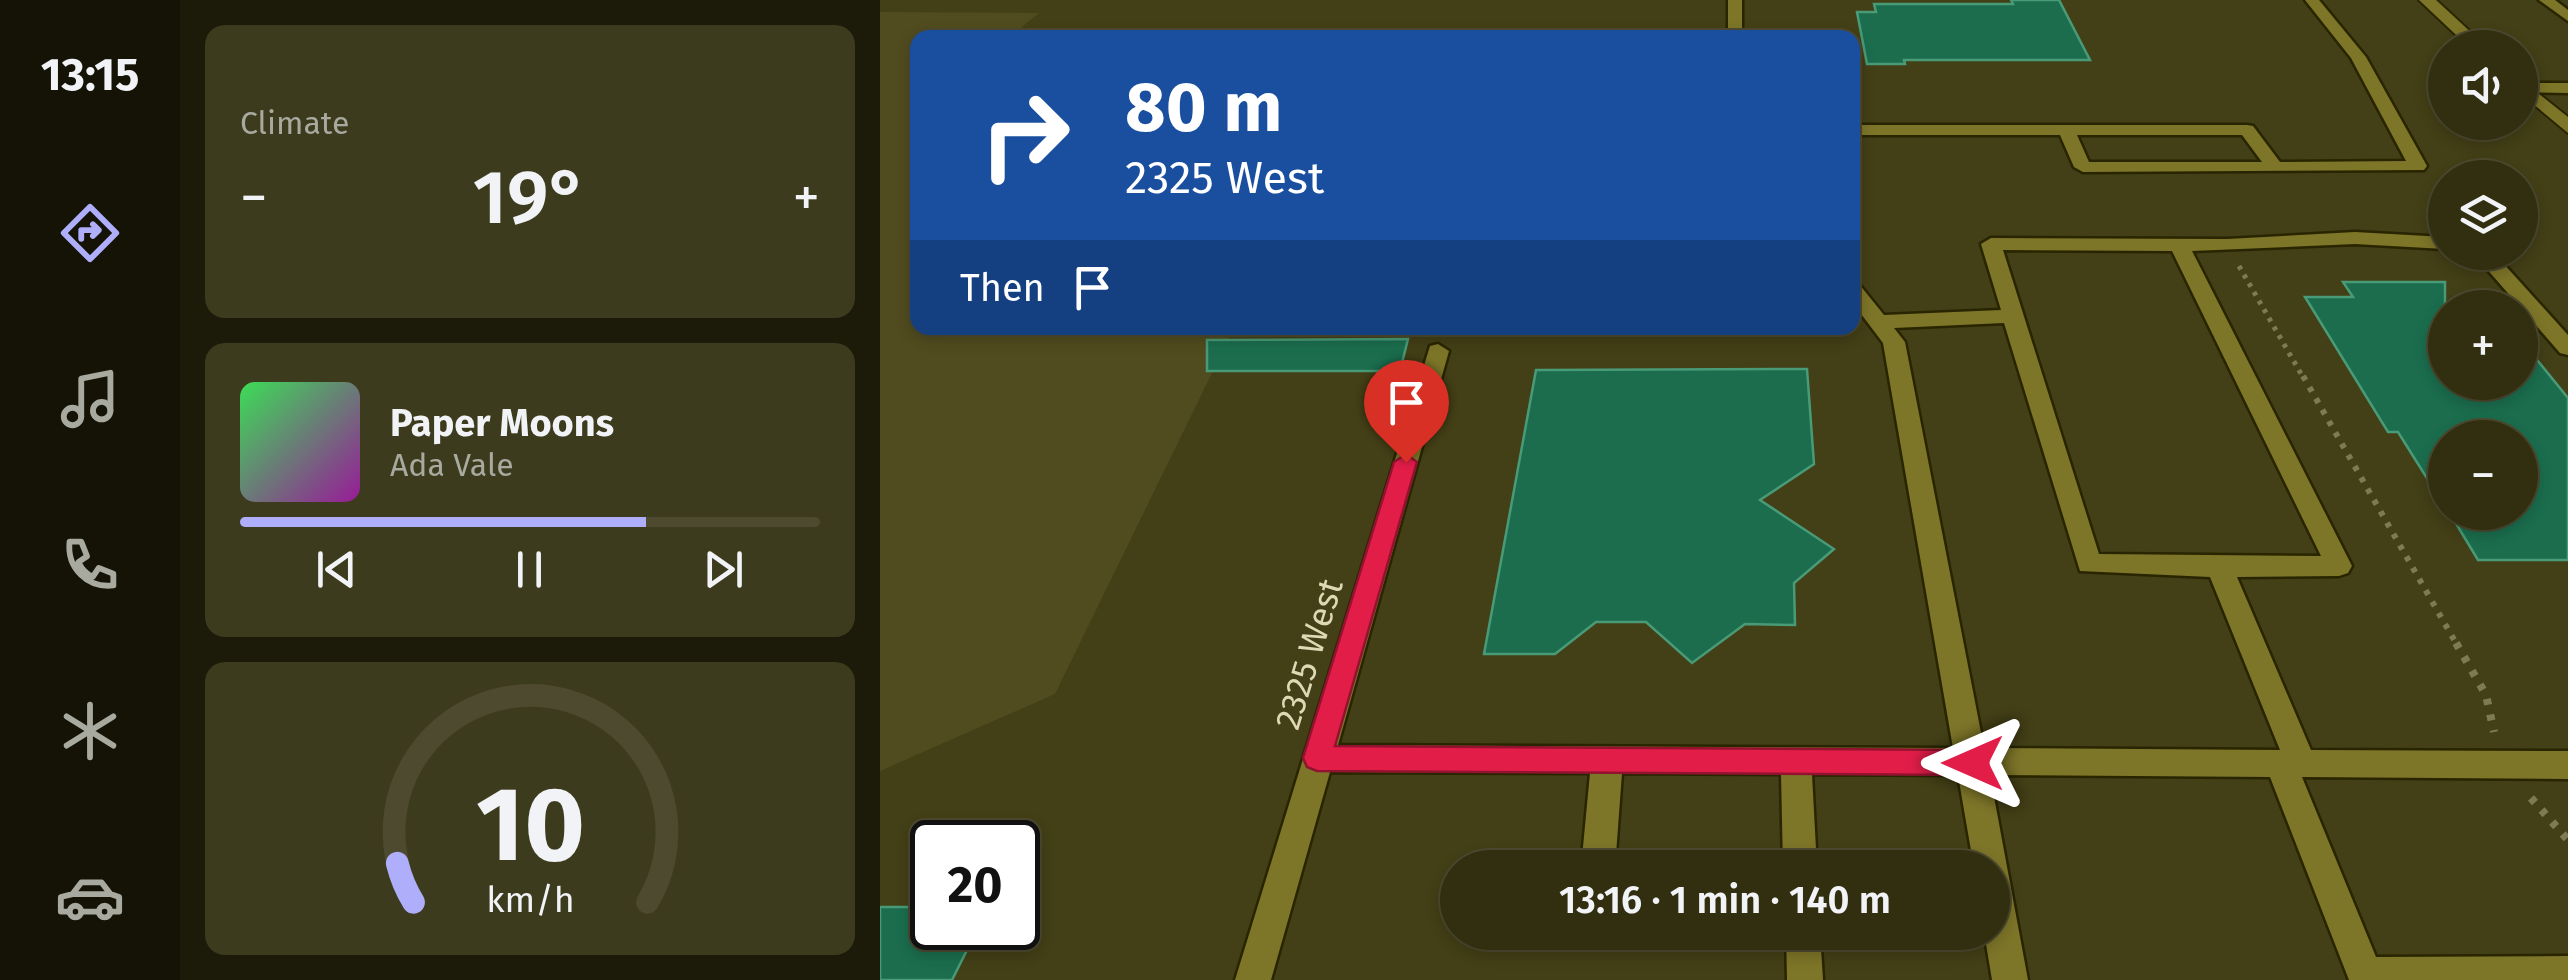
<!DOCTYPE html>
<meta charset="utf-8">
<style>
body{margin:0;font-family:"Fira Sans",sans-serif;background:#3d3b1e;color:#f1f3f6;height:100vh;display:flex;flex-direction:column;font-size:38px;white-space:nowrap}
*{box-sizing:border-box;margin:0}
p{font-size:32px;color:#a8a99f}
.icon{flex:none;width:55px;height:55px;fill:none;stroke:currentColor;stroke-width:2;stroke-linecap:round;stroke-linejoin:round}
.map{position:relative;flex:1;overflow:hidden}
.drawer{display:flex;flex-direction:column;gap:25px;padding:25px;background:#1c1a09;width:700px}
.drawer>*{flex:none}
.hud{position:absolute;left:30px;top:30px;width:950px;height:305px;border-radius:20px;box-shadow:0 5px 15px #0003,0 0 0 2px #4d4a30;background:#1a4fa0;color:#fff;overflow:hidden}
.fabs{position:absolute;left:1548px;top:30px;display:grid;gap:20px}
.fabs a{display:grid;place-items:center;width:110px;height:110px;border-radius:50%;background:#322f10;box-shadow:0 5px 15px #0003,0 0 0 2px #4d4a30;font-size:50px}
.speed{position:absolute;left:30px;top:820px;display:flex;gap:20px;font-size:50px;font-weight:700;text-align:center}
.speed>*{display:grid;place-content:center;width:130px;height:130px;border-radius:50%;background:#322f10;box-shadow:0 5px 15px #0003,0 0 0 2px #4d4a30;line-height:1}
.speed .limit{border:5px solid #111;border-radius:15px;background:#fff;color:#111}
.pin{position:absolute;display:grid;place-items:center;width:85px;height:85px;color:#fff;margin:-102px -42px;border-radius:50% 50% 50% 0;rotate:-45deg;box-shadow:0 0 10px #0007}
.pin .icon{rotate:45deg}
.me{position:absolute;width:110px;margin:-55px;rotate:270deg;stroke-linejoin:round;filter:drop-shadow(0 0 8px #0008)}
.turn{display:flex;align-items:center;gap:35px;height:210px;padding:0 50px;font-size:45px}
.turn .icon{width:130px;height:130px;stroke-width:2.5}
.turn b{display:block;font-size:70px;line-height:85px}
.then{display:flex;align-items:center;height:95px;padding:0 50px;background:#0003;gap:20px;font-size:38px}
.big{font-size:75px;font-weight:600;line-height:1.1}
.drawer .widget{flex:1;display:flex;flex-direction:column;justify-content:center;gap:15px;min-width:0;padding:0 35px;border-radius:20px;background:#3d3b1e}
.drawer .dial{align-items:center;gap:0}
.dial svg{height:260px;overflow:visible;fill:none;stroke:#4d4a30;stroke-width:7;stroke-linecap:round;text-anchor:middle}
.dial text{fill:#f1f3f6;stroke:none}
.song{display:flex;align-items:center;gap:30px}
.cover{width:120px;height:120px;border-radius:15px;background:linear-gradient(135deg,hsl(130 70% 55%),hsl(300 70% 35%))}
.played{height:10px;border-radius:5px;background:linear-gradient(90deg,#aeaefb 70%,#4d4a30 70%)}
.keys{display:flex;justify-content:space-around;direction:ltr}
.heat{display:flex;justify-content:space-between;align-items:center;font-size:55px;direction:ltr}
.trip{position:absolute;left:560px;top:850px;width:570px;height:100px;border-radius:50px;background:#322f10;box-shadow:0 5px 15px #0003,0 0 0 2px #4d4a30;font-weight:600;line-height:100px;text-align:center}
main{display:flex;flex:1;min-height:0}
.tabs{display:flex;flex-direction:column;width:180px;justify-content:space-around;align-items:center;background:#141306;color:#a8a99f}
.tabs .icon{width:70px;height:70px}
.tabs .current{color:#aeaefb}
.tabs b{font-size:45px;color:#f1f3f6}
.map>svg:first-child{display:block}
.built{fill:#514c1f}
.building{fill:#1b6d4e;stroke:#499b78;stroke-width:2.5}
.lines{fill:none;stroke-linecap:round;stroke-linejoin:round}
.service-casing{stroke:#292500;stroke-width:5}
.tertiary-casing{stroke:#292500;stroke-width:4}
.path-far2{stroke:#7e7b53;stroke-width:5;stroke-dasharray:4 6;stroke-linecap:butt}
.path-far1{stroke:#7e7b53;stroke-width:6;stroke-dasharray:5 8;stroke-linecap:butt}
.path{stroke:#7e7b53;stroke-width:8;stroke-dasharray:6 10;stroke-linecap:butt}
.service{fill:#7d7528;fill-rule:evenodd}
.tertiary{fill:#7d7528;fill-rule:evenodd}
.route{fill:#e11d48;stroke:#92132f;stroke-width:2.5}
.labels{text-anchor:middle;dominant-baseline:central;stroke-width:10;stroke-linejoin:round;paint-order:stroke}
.street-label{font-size:35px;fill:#dcd9b4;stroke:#433f16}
</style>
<main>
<nav class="tabs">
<b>13:15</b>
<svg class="icon current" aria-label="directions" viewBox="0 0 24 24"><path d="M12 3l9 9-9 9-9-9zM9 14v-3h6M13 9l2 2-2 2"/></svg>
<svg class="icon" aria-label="music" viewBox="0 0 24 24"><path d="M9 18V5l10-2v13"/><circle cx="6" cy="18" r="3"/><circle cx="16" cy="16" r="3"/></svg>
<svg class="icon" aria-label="phone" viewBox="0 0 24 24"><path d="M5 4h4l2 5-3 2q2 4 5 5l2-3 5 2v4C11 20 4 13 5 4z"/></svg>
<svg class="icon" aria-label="climate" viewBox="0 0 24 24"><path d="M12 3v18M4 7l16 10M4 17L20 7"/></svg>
<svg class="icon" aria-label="car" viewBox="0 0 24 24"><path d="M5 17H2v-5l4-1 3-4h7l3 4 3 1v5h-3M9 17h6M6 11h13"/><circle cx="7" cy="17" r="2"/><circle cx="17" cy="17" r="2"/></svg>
</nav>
<section class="drawer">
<div class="widget"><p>Climate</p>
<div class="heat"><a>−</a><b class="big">19°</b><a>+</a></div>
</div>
<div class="widget">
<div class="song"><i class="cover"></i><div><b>Paper Moons</b><p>Ada Vale</p></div></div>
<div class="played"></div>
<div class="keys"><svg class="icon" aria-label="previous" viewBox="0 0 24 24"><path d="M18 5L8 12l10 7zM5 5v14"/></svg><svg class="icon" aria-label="pause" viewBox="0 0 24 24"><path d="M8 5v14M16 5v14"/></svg><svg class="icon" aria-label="next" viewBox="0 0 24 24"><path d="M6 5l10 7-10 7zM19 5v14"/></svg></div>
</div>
<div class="widget dial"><svg viewBox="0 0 100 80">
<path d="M14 69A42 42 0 1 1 86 69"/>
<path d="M14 69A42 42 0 0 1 9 57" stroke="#aeaefb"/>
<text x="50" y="56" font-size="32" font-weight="700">10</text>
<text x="50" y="72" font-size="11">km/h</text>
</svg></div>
</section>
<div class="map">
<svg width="1688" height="980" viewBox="0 0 1688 980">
<rect width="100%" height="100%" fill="#433f16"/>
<polygon class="built" points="0,12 159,13 130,37 38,38 38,328 354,328 175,694 0,771"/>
<g class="building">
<polygon points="1131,0 1179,0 1210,60 1024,60 1025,64 987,64 977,12 996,12 994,4 1133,4"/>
<polygon points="1463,282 1565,282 1565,382 1640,382 1640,339 1688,398 1688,560 1598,560 1569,512 1640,512 1640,438 1565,438 1565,507 1518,432 1508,432 1425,297 1473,297"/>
<polygon points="528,339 520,371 327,371 327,340"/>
<polygon points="927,369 934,464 880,500 954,549 914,583 915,625 865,624 812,663 766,622 716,622 675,654 604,654 656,370"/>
<polygon points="0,907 52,907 52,928 98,928 72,980 0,980"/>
</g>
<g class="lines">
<defs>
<g id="service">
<rect x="848" y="0" width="14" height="38"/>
<path d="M1425,0H1439L1486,57L1547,166L1544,170L1203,172L1194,167L1180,135H972V125H1367L1373,126L1400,162L1526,161L1471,58ZM1197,135H1362L1382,162H1209Z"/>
<polygon points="1659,0 1675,0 1688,10 1688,21"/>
<polygon points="1688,83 1688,93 1640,92 1640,84 1644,83"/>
<path d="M1475,232L1565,237V249L1475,244L1312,251L1472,566L1468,573L1459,576L1357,577L1431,750L1688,751V779L1422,777L1496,957L1688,956V980H1469L1390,777L1110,775L1148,980H1112L1104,932H1112V868H1094L1078,775L932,774L937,868H903L901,774L742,773L735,868H701L710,773L450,772L391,980H355L550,346L558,344L569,351L458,745L1073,748L1003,343L972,302V282L979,284L1004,315L1121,310L1101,244L1111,238L1347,239ZM1123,250L1292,251L1441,556L1219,554ZM1124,323L1200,571L1330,577L1400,750L1104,748L1025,342L1014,328Z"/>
<polygon points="1592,252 1613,252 1688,335 1688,355 1680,353"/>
<polygon points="906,932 940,932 943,980 907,980"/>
</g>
<g id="tertiary">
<polygon points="1539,0 1556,0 1608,48 1590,48"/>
<polygon points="1640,79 1688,117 1688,133 1640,93"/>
</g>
</defs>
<use href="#service" class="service-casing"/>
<use href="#tertiary" class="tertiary-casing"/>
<polyline class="path-far2" points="1359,266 1424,379"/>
<polyline class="path-far1" points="1423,376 1577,645"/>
<g class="path">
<polyline points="1576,643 1606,695 1614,732"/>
<polyline points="1651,798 1688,840"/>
</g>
<use href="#service" class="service"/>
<use href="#tertiary" class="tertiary"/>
</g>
<polygon class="route" points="526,454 537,462 455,746 1093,750 1103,754 1107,763 1103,772 1093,775 437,771 427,767 423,758 514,462"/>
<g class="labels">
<g class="street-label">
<text transform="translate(429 654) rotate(-73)">2325 West</text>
</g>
</g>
</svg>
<div class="fabs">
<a><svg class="icon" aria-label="sound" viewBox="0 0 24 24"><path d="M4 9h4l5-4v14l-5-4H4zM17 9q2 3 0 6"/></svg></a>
<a><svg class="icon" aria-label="layers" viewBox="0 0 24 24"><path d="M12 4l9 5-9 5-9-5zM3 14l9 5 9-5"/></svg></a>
<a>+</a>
<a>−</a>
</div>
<div class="speed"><div class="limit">20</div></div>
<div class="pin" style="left:526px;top:462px;background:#d93025"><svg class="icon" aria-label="arrive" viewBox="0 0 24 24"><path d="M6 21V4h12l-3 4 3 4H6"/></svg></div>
<svg class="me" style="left:1093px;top:763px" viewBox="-20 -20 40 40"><path d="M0-17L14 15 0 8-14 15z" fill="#e11d48" stroke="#fff" stroke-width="4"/></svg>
<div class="trip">13:16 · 1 min · 140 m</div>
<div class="hud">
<div class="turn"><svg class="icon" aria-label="right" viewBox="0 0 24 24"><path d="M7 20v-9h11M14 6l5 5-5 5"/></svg><div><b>80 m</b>2325 West</div></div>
<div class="then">Then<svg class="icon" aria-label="arrive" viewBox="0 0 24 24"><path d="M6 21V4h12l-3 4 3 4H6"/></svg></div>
</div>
</div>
</main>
